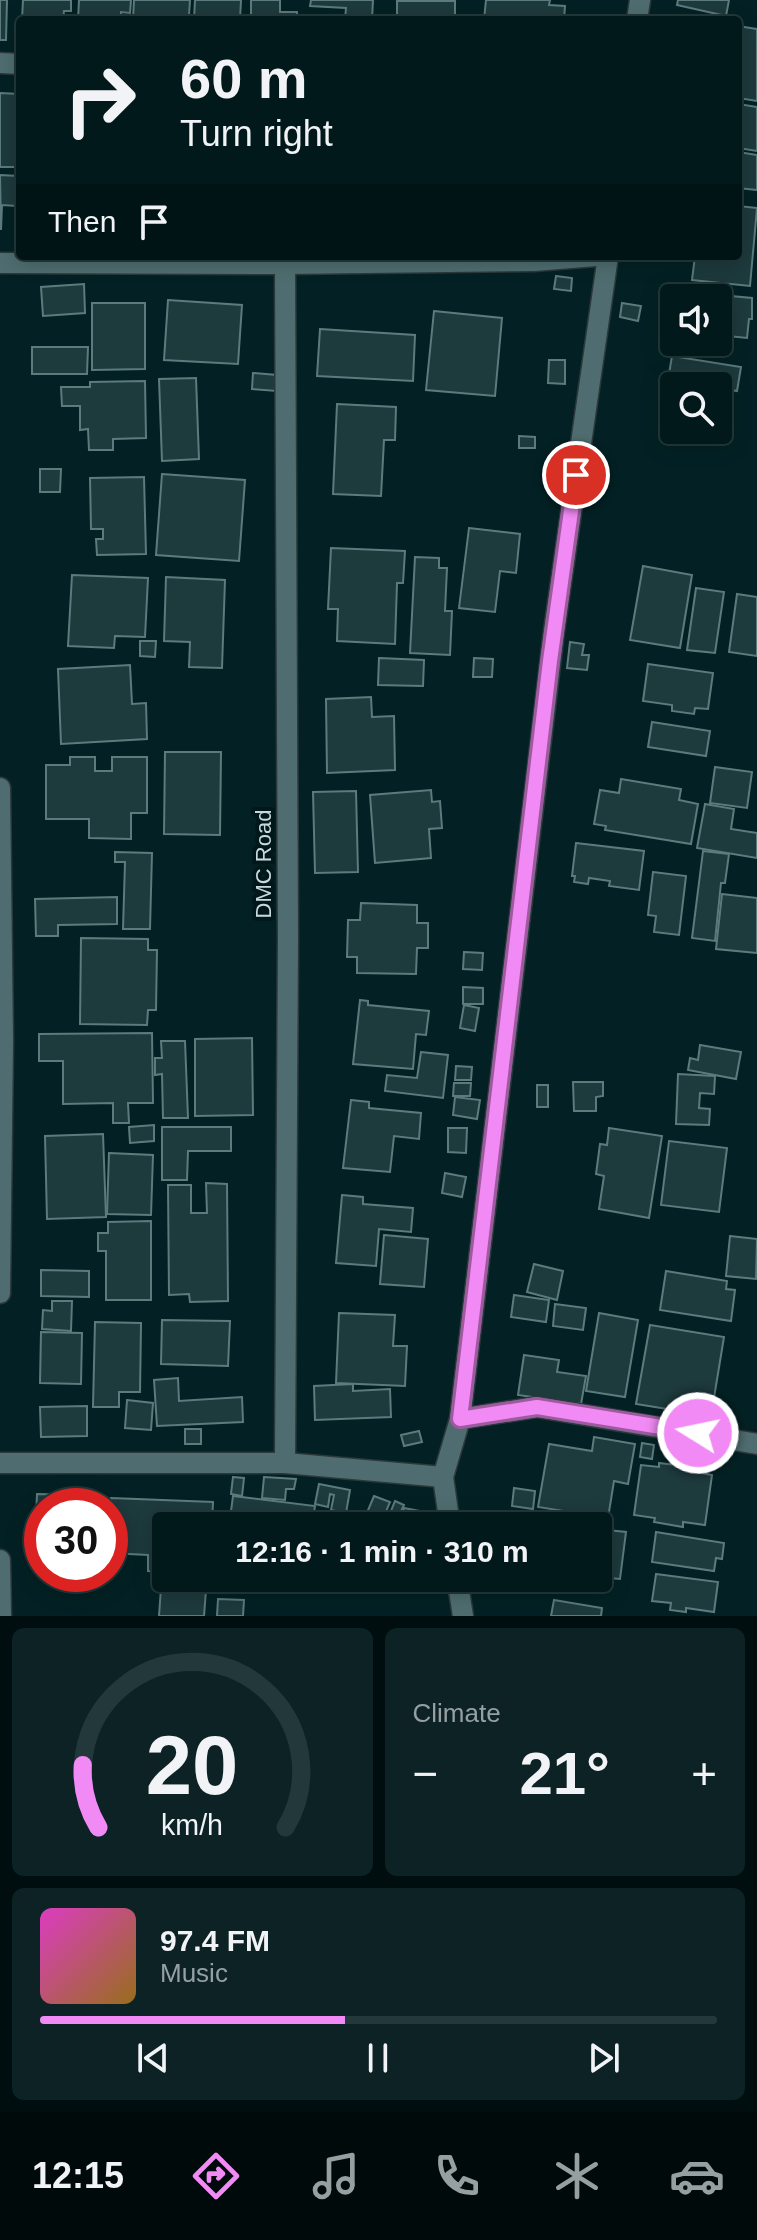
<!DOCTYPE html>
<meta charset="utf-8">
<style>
body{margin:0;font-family:Helvetica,sans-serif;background:#0c2224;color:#f1f3f6;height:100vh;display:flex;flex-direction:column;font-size:30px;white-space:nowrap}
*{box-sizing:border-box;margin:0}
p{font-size:26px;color:#96a0a3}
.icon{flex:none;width:44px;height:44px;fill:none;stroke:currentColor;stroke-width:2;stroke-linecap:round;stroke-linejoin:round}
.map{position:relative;height:1616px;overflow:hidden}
.side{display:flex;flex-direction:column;gap:12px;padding:12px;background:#010e0f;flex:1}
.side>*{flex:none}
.hud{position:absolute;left:16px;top:16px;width:726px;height:244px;border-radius:8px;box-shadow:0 4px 20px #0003,0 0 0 2px #23383a;background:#02191b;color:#f1f3f6;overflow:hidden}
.fabs{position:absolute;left:660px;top:284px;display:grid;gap:16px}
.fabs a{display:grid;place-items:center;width:72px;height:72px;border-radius:8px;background:#02191b;box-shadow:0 4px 20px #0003,0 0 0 2px #23383a;font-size:40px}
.speed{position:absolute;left:24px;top:1488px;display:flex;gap:16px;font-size:40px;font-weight:700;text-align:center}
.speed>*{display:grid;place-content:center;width:104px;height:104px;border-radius:50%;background:#02191b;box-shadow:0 4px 20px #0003,0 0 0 2px #23383a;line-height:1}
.speed .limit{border:12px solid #d22;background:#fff;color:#111}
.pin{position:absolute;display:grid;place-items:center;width:68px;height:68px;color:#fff;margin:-34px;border:4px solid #fff;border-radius:50%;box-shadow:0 2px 8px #0007}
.me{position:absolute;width:88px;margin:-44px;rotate:280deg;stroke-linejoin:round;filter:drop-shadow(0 0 6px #0008)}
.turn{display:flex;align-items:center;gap:28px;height:168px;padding:0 32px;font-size:36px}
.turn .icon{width:104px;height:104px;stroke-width:2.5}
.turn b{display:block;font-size:56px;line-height:68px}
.then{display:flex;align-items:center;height:76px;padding:0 32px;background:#0003;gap:16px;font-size:30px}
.big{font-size:60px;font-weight:600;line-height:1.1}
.side .widget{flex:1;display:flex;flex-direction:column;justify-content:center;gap:12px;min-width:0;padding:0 28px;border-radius:12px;background:#0c2224}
.side .dial{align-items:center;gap:0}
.dial svg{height:208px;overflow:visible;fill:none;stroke:#23383a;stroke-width:7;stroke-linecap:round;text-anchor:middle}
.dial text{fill:#f1f3f6;stroke:none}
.song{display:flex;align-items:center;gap:24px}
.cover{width:96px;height:96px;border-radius:12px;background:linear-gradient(135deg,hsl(310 70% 55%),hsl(40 70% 35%))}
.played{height:8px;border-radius:4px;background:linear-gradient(90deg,#f18af4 45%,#23383a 45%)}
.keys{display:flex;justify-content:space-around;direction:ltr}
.heat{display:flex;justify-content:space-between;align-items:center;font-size:44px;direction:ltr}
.side .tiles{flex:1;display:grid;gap:12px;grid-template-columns:1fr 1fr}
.widget:last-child{grid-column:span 2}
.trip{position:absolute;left:152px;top:1512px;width:460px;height:80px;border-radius:8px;background:#02191b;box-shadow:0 4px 20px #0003,0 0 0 2px #23383a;font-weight:600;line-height:80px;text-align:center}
.menu{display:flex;height:128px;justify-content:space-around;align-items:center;background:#010a0b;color:#96a0a3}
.menu .icon{width:56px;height:56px}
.menu .selected{color:#f18af4}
.menu b{font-size:36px;color:#f1f3f6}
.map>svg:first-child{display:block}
.building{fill:#1d3a3d;stroke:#5b7b7d;stroke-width:2}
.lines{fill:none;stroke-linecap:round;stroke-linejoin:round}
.street-casing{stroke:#2c383a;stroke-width:23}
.street{stroke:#4f6d70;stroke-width:20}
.route-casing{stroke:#9d5a9f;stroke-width:20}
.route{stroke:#f18af4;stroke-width:14}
.labels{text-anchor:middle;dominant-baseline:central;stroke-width:8;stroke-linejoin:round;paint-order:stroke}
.street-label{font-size:22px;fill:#c9d9db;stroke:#00181b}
</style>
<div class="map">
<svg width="757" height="1616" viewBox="0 0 757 1616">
<rect width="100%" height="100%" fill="#032124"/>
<g class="building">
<polygon points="0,0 7,0 6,40 0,40"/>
<polygon points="23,0 71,0 71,11 64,11 63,20 22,20"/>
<polygon points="79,0 131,0 130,13 121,12 121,20 78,20"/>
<polygon points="134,0 190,0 189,15 179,15 178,20 133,20"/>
<polygon points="195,0 241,0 240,20 194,20"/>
<polygon points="251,0 280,0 280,12 297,12 297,20 251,20"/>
<polygon points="311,0 373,0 372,20 345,20 346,8 310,6"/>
<polygon points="486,0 550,0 549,5 565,6 564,20 484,20"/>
<polygon points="678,0 729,0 726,16 677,5"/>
<rect x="397" y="1" width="58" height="19"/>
<polygon points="738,26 757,29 757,101 738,98"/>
<polygon points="0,93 20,94 17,167 0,167"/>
<polygon points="738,104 757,107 757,151 738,148"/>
<polygon points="738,152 757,155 757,190 738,188"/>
<polygon points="0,175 19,176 17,206 2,205 1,230"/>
<polygon points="738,206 757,208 750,286 692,280 695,256 738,256"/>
<polygon points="556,276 572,278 571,291 554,289"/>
<polygon points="84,284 85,313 43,316 41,287"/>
<polygon points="709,294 752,298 752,319 749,319 747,338 718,335 718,298 708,298"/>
<polygon points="168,300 242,305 238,364 164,360"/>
<polygon points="92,303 145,303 145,369 92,370"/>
<polygon points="622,303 641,306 638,321 620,317"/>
<polygon points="434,311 502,318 495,396 426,390"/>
<polygon points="320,329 415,335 413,381 317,376"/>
<polygon points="32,347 88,347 87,374 32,374"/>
<polygon points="672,356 741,367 737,391 668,380"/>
<polygon points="549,360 565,360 565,384 548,383"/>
<polygon points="253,373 277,375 277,391 252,389"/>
<polygon points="196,378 199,459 162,461 159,379"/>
<polygon points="145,381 146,438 113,439 113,450 89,450 88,429 80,430 80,406 62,406 61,387 90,387 90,382"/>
<polygon points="337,404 396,407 395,440 384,440 381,496 333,494"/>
<polygon points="519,436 535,437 535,448 519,448"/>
<polygon points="40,469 61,469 60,492 40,492"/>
<polygon points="162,474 245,480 239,561 156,555"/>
<polygon points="144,477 146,554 97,555 96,539 103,539 103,529 91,529 90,478"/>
<polygon points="469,528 520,534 516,573 500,571 495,612 459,608"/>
<polygon points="331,548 405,551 403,583 397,583 395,644 337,641 338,609 328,609"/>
<polygon points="415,557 439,558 439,568 447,568 445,611 452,611 450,655 410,653"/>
<polygon points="643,566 692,575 680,648 630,640"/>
<polygon points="72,575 148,578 145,637 115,636 114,648 68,646"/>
<polygon points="166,577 225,580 222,668 189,667 190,642 164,641"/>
<polygon points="696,588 724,592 715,653 687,650"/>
<polygon points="737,594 757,597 757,656 729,652"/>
<polygon points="140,641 156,641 155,657 140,656"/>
<polygon points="570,642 584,644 582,655 589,655 587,670 567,668"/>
<polygon points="379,658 424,660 423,686 378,685"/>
<polygon points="474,658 493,659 492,677 473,677"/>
<polygon points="648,664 713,673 708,709 695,708 694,714 672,711 672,705 643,701"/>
<polygon points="130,665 132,704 146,703 147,739 61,744 58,669"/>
<polygon points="371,697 372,717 394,716 395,770 327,773 326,699"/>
<polygon points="652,722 710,731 706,756 648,747"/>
<polygon points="165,752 221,752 220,835 164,834"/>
<polygon points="70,757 95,757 95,771 112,771 112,757 147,757 147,813 131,813 131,839 89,838 89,819 46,819 46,765 70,765"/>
<polygon points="715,767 752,772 747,808 710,803"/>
<polygon points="621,779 681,789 679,800 698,804 691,844 605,830 606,826 594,824 600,790 619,793"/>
<polygon points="431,790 432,802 440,801 442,828 429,829 431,858 375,863 370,795"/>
<polygon points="356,791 358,872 315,873 313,792"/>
<polygon points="705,804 734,809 731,829 757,833 757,858 697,848"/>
<polygon points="576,843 644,851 639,890 609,886 610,881 589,878 588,884 574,882 575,876 572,876"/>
<polygon points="703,851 729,854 725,883 721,883 715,941 692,938"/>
<polygon points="115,852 152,853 150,929 123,929 125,862 115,862"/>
<polygon points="653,872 686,876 679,935 654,932 656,916 648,915"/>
<polygon points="722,894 757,898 757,953 716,949"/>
<polygon points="117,897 117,924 58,925 58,936 36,936 35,899"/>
<polygon points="361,903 417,905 417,923 428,923 428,948 417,948 416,974 357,973 357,957 347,957 348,920 360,920"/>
<polygon points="81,938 148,939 148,950 157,950 156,1010 148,1010 147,1025 80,1024"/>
<polygon points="464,952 483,953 482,970 463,969"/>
<polygon points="463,987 483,988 483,1004 463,1004"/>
<polygon points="360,1000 368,1001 368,1005 429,1011 426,1035 416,1034 413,1069 353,1064"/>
<polygon points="464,1005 479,1008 475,1031 460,1028"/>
<polygon points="152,1033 153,1103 128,1103 129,1123 113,1123 113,1103 63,1104 63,1061 39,1061 39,1034"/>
<polygon points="252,1038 253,1115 195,1116 195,1039"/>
<polygon points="161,1041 185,1041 188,1118 163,1118 162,1074 155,1075 155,1058 162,1058"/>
<polygon points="700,1045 741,1052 736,1079 688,1070 690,1058 698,1060"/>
<polygon points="421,1052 448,1055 443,1098 385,1091 387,1075 417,1078"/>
<polygon points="456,1066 472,1067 471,1080 455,1080"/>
<polygon points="678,1074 715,1076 714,1094 700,1093 699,1108 710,1109 709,1125 676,1124"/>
<polygon points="573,1082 603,1082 603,1096 596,1097 596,1111 574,1111"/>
<polygon points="454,1083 471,1083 470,1096 453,1096"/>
<rect x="537" y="1085" width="11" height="22"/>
<polygon points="455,1097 480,1100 477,1119 453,1115"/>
<polygon points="351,1100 369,1102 369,1108 421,1113 419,1139 394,1136 390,1172 343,1168"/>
<polygon points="154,1125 154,1141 130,1143 129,1127"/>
<polygon points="162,1127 231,1127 231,1151 188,1151 187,1180 162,1180"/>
<polygon points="448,1128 467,1128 466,1153 448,1152"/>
<polygon points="609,1128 662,1136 649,1218 599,1209 604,1176 596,1174 600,1144 607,1145"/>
<polygon points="103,1134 106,1217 47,1219 45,1136"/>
<polygon points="669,1141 727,1148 719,1212 661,1205"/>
<polygon points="109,1153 153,1155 151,1215 107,1214"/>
<polygon points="445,1173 466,1177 462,1197 442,1193"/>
<polygon points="206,1183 227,1184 228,1301 190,1302 189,1294 169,1295 168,1185 191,1185 191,1213 207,1213"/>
<polygon points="342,1195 363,1197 363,1204 413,1208 411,1232 379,1229 376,1266 336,1263"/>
<polygon points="151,1221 151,1300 106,1300 106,1251 98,1251 98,1233 108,1233 108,1222"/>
<polygon points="384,1235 428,1239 424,1287 380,1284"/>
<polygon points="730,1236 757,1239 756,1279 726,1276"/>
<polygon points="534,1264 563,1271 557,1300 527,1292"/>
<polygon points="41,1270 89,1271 89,1297 41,1296"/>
<polygon points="666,1271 727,1281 726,1289 735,1290 731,1321 660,1310"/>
<polygon points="514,1295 549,1300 546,1322 511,1317"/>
<polygon points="52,1301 72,1301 71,1331 42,1329 43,1310 52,1311"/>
<polygon points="555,1304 586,1308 583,1330 553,1326"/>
<polygon points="339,1313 395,1315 393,1346 407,1346 405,1386 336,1383"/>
<polygon points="599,1313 638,1320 625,1397 586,1391"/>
<polygon points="162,1320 230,1321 228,1366 161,1364"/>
<polygon points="95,1322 141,1323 140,1392 119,1392 119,1407 93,1407"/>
<polygon points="650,1325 724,1337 711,1416 636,1404"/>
<polygon points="41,1332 82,1333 81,1384 40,1383"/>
<polygon points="524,1355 559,1360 557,1372 586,1376 581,1404 518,1395"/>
<polygon points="178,1378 179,1401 242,1397 243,1422 157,1426 154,1380"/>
<polygon points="353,1384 353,1391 390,1389 391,1417 315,1420 314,1386"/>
<polygon points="127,1400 153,1403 151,1430 125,1428"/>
<polygon points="87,1406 87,1436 41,1437 40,1407"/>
<rect x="185" y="1429" width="16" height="15"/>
<polygon points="419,1431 422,1442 404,1446 401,1435"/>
<polygon points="594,1437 635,1444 628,1484 614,1481 608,1518 538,1507 549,1444 592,1451"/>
<polygon points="642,1443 654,1445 652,1459 640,1457"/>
<polygon points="659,1463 701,1468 701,1473 712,1475 705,1525 683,1522 683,1527 654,1522 655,1518 634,1515 641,1465 659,1467"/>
<polygon points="233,1477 244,1478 242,1496 231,1494"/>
<polygon points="264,1477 296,1479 294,1489 286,1489 285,1500 262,1498"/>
<polygon points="319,1484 350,1490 346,1513 331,1510 334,1495 330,1494 328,1507 315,1504"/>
<polygon points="514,1488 535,1491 533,1509 512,1506"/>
<polygon points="37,1494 75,1495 75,1506 42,1506 42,1543 35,1543"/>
<polygon points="233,1496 315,1506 312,1526 229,1526"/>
<polygon points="374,1496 390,1502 382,1521 366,1515"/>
<polygon points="111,1498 213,1502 212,1526 166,1526 166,1572 148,1571 148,1555 110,1553"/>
<polygon points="395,1501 404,1505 394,1526 386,1523"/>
<polygon points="404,1508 420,1511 416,1526 399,1526"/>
<polygon points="503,1513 578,1523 578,1526 501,1526"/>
<polygon points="598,1529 626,1532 620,1579 598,1577"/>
<polygon points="656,1532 724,1543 722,1559 716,1558 714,1571 652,1562"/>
<polygon points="656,1574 718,1582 714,1612 686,1608 686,1612 670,1610 671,1603 652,1601"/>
<polygon points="355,1578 388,1578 387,1590 354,1585"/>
<polygon points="161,1588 206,1590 204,1616 159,1616"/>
<polygon points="218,1599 244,1600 243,1616 217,1616"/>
<polygon points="554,1600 602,1608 601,1616 551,1616"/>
</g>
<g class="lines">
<defs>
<g id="street">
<polyline points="637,20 640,0"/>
<polyline points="0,63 20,64"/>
<polyline points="0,263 285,264 534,261 596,256"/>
<polyline points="285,264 288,938 285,1463"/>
<polyline points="0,788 3,1041 0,1293"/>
<polyline points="460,1419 537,1407 757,1444"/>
<polyline points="0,1463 285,1463 443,1477"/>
<polyline points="450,1526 443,1477 460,1419 554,631 608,256"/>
<polyline points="0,1560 1,1616"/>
<polyline points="457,1578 463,1616"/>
</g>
</defs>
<use href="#street" class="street-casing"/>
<use href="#street" class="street"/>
</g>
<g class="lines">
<defs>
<polyline id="route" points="576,475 550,661 460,1419 537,1407 698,1433"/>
</defs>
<use href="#route" class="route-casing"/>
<use href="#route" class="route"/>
</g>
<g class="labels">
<g class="street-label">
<text transform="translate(263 864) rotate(-90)">DMC Road</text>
</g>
</g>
</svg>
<div class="fabs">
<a><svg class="icon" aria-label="sound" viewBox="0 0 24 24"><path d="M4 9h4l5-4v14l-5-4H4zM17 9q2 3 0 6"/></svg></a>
<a><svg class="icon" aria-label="search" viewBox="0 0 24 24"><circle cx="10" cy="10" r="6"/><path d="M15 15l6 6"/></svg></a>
</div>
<div class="speed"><div class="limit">30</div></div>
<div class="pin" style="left:576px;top:475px;background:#d93025"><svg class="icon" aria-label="arrive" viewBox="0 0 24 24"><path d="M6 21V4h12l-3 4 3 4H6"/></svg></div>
<svg class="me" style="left:698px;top:1433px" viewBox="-20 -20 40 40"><circle r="17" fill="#f18af4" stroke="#fff" stroke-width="3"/><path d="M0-11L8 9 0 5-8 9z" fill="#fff"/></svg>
<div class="trip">12:16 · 1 min · 310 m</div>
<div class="hud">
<div class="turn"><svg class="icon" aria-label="right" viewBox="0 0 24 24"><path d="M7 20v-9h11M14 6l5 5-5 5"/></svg><div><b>60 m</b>Turn right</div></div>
<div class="then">Then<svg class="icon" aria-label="arrive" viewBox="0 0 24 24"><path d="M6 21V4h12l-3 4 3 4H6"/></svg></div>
</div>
</div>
<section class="side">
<div class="tiles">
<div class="widget dial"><svg viewBox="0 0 100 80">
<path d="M14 69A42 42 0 1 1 86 69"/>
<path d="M14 69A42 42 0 0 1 8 45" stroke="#f18af4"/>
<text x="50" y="56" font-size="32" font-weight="700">20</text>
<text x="50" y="72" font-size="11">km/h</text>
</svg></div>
<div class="widget"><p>Climate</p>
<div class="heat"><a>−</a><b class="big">21°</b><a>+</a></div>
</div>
<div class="widget">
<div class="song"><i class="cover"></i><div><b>97.4 FM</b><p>Music</p></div></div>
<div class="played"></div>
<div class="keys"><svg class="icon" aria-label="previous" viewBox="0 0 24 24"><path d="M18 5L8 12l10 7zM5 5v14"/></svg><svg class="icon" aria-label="pause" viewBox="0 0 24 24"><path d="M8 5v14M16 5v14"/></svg><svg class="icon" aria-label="next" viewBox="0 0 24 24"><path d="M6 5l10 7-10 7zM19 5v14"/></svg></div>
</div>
</div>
</section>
<nav class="menu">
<b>12:15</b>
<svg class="icon selected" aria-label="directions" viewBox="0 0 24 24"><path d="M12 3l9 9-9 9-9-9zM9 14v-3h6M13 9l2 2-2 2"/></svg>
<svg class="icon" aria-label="music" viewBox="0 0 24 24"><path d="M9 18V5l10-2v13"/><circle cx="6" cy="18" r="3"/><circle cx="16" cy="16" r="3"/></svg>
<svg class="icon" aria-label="phone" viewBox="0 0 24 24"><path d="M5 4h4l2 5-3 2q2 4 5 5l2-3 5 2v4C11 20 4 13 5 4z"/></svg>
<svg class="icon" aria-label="climate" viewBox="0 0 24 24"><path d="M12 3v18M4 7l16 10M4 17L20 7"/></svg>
<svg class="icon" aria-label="car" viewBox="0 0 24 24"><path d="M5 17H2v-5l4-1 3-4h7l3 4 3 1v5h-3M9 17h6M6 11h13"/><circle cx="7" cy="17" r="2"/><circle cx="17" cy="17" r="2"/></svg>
</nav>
